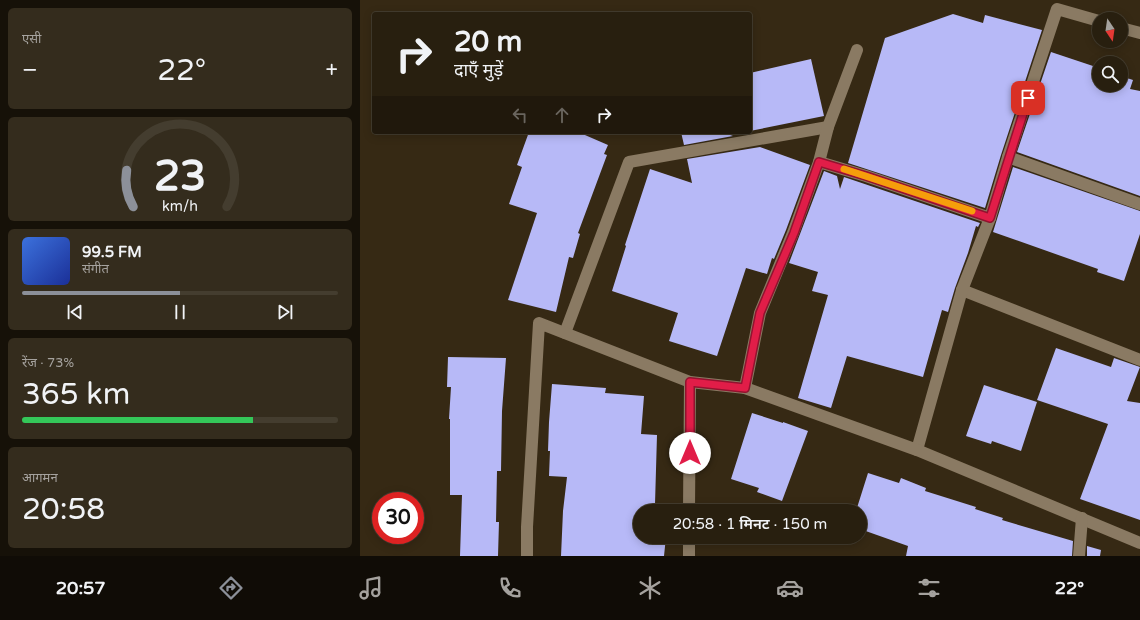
<!DOCTYPE html>
<html lang="hi">
<meta charset="utf-8">
<style>
body{margin:0;font-family:"Varela Round","Noto Sans Devanagari",sans-serif;background:#342c1d;color:#f1f3f6;height:100vh;display:flex;flex-direction:column;font-size:15px;white-space:nowrap}
*{box-sizing:border-box;margin:0}
p{font-size:13px;color:#a5a29e}
.icon{flex:none;width:22px;height:22px;fill:none;stroke:currentColor;stroke-width:2;stroke-linecap:round;stroke-linejoin:round}
.map{position:relative;flex:1;overflow:hidden}
.details{display:flex;flex-direction:column;gap:8px;padding:8px;background:#161108;width:360px}
.details>*{flex:none}
.banner{position:absolute;left:12px;top:12px;width:380px;height:122px;border-radius:4px;box-shadow:0 2px 10px #0003,0 0 0 1px #443d2f;background:#281f0f;color:#f1f3f6;overflow:hidden}
.needle{width:26px;rotate:167deg}
.controls{position:absolute;left:732px;top:12px;display:grid;gap:8px}
.controls a{display:grid;place-items:center;width:36px;height:36px;border-radius:50%;background:#281f0f;box-shadow:0 2px 10px #0003,0 0 0 1px #443d2f;font-size:20px}
.speed{position:absolute;left:12px;top:492px;display:flex;gap:8px;font-size:20px;font-weight:700;text-align:center}
.speed>*{display:grid;place-content:center;width:52px;height:52px;border-radius:50%;background:#281f0f;box-shadow:0 2px 10px #0003,0 0 0 1px #443d2f;line-height:1}
.speed .limit{border:6px solid #d22;background:#fff;color:#111}
.pin{position:absolute;display:grid;place-items:center;width:34px;height:34px;color:#fff;margin:-17px;border-radius:8px;box-shadow:0 2px 6px #0006}
.me{position:absolute;width:44px;margin:-22px;rotate:0deg;stroke-linejoin:round;filter:drop-shadow(0 0 3px #0008)}
.turn{display:flex;align-items:center;gap:14px;height:84px;padding:0 16px;font-size:18px}
.turn .icon{width:52px;height:52px;stroke-width:2.5}
.turn b{display:block;font-size:28px;line-height:34px}
.lanes{display:flex;align-items:center;height:38px;padding:0 16px;background:#0003;justify-content:center;gap:20px;direction:ltr}
.lanes .off{opacity:.35}
.big{font-size:30px;font-weight:600;line-height:1.1}
.details .widget{flex:1;display:flex;flex-direction:column;justify-content:center;gap:6px;min-width:0;padding:0 14px;border-radius:6px;background:#342c1d}
.details .dial{align-items:center;gap:0}
.dial svg{height:104px;overflow:visible;fill:none;stroke:#443d2f;stroke-width:7;stroke-linecap:round;text-anchor:middle}
.dial text{fill:#f1f3f6;stroke:none}
.song{display:flex;align-items:center;gap:12px}
.cover{width:48px;height:48px;border-radius:6px;background:linear-gradient(135deg,hsl(220 70% 55%),hsl(230 70% 35%))}
.played{height:4px;border-radius:2px;background:linear-gradient(90deg,#8c9099 50%,#443d2f 50%)}
.keys{display:flex;justify-content:space-around;direction:ltr}
.heat{display:flex;justify-content:space-between;align-items:center;font-size:22px;direction:ltr}
.charge{height:6px;border-radius:3px;background:linear-gradient(90deg,#34c759 73%,#443d2f 0)}
.trip{position:absolute;left:273px;top:504px;width:234px;height:40px;border-radius:20px;background:#281f0f;box-shadow:0 2px 10px #0003,0 0 0 1px #443d2f;font-weight:600;line-height:40px;text-align:center}
.menu{display:flex;height:64px;justify-content:space-around;align-items:center;background:#100c06;color:#a5a29e}
.menu .icon{width:28px;height:28px}
.menu .current{color:#8c9099}
.menu b{font-size:18px;color:#f1f3f6}
main{display:flex;flex:1;min-height:0}
.map>svg:first-child{display:block}
.building{fill:#b7b9f7}
.lines{fill:none;stroke-linecap:round;stroke-linejoin:round}
.minor{stroke:#8a7a63;stroke-width:12}
.route-casing{stroke:#92132f;stroke-width:10}
.route{stroke:#e11d48;stroke-width:7}
.slow{stroke:#f59e0b;stroke-width:7}
</style>
<main>
<section class="details">
<div class="widget"><p>एसी</p>
<div class="heat"><a>−</a><b class="big">22°</b><a>+</a></div>
</div>
<div class="widget dial"><svg viewBox="0 0 100 80">
<path d="M14 69A42 42 0 1 1 86 69"/>
<path d="M14 69A42 42 0 0 1 9 41" stroke="#8c9099"/>
<text x="50" y="56" font-size="32" font-weight="700">23</text>
<text x="50" y="72" font-size="11">km/h</text>
</svg></div>
<div class="widget">
<div class="song"><i class="cover"></i><div><b>99.5 FM</b><p>संगीत</p></div></div>
<div class="played"></div>
<div class="keys"><svg class="icon" aria-label="previous" viewBox="0 0 24 24"><path d="M18 5L8 12l10 7zM5 5v14"/></svg><svg class="icon" aria-label="pause" viewBox="0 0 24 24"><path d="M8 5v14M16 5v14"/></svg><svg class="icon" aria-label="next" viewBox="0 0 24 24"><path d="M6 5l10 7-10 7zM19 5v14"/></svg></div>
</div>
<div class="widget"><p>रेंज · 73%</p><b class="big">365 km</b><div class="charge"></div></div>
<div class="widget"><p>आगमन</p><b class="big">20:58</b></div>
</section>
<div class="map">
<svg width="780" height="556" viewBox="0 0 780 556">
<rect width="100%" height="100%" fill="#362914"/>
<g class="building">
<polygon points="593,14 623,23 625,15 682,30 641,155 625,208 488,163 525,38"/>
<polygon points="691,52 739,68 739,85 761,85 761,76 773,80 770,89 780,91 780,196 657,152"/>
<polygon points="451,59 464,116 390,131 390,73"/>
<polygon points="169,132 218,132 248,145 244,154 247,155 218,233 220,234 213,258 209,257 196,312 148,300 177,213 149,204 162,167 157,165"/>
<polygon points="321,132 362,132 373,136 324,145"/>
<polygon points="400,147 450,165 426,230 414,259 412,258 407,274 386,268 357,356 309,341 318,313 252,291 266,246 265,245 290,169 332,183 327,159"/>
<polygon points="653,167 780,211 780,234 764,281 737,272 738,269 633,232"/>
<polygon points="464,171 477,176 480,189 484,177 620,223 618,227 616,226 608,253 595,288 588,312 582,310 563,377 487,356 471,408 438,398 468,295 452,291 458,272 429,263"/>
<polygon points="696,348 751,367 754,358 780,367 767,401 780,403 780,520 720,499 748,424 677,400"/>
<polygon points="88,357 146,358 142,411 141,471 137,471 136,522 139,522 138,556 100,556 102,495 90,495 90,419 89,419 91,387 87,387"/>
<polygon points="192,384 246,388 245,393 284,396 281,434 297,435 295,504 310,506 310,511 280,511 280,537 306,537 304,556 201,556 203,511 207,477 189,476 190,451 188,451 189,422"/>
<polygon points="624,385 677,402 661,451 632,441 631,444 606,436"/>
<polygon points="392,413 423,423 423,422 448,431 422,501 397,492 399,488 371,479"/>
<polygon points="508,473 539,483 541,478 566,488 565,491 616,507 615,509 643,518 642,520 713,541 712,556 546,556 548,546 500,529 500,511 496,511"/>
<polygon points="727,546 741,550 740,556 727,556"/>
</g>
<g class="lines">
<g class="minor">
<polyline points="761,28 780,33"/>
<polyline points="648,157 780,204"/>
<polyline points="459,162 506,176 630,218"/>
<polyline points="602,290 780,360"/>
<polyline points="205,333 269,162 468,127"/>
<polyline points="385,388 400,313 433,233 459,162 468,127 497,50"/>
<polyline points="557,450 602,290 630,218 648,157 697,9 739,21"/>
<polyline points="329,511 330,382"/>
<polyline points="167,556 167,527 179,323 330,382 385,388 557,450 780,543"/>
<polyline points="329,556 329,537"/>
<polyline points="719,556 722,518"/>
</g>
</g>
<g class="lines">
<defs>
<polyline id="route" points="330,453 330,382 385,388 400,313 434,233 459,162 506,176 630,218 668,98"/>
</defs>
<use href="#route" class="route-casing"/>
<use href="#route" class="route"/>
<polyline class="slow" points="484,169 612,211"/>
</g>
</svg>
<div class="controls">
<a><svg class="needle" viewBox="-14 -14 28 28"><path d="M0-13l5 13h-10z" fill="#e53935"/><path d="M0 13l5-13h-10z" fill="#a5a29e"/></svg></a>
<a><svg class="icon" aria-label="search" viewBox="0 0 24 24"><circle cx="10" cy="10" r="6"/><path d="M15 15l6 6"/></svg></a>
</div>
<div class="speed"><div class="limit">30</div></div>
<div class="pin" style="left:668px;top:98px;background:#d93025"><svg class="icon" aria-label="arrive" viewBox="0 0 24 24"><path d="M6 21V4h12l-3 4 3 4H6"/></svg></div>
<svg class="me" style="left:330px;top:453px" viewBox="-20 -20 40 40"><circle r="19" fill="#fff"/><path d="M0-13L10 11 0 6-10 11z" fill="#e11d48"/></svg>
<div class="trip">20:58 · 1 मिनट · 150 m</div>
<div class="banner">
<div class="turn"><svg class="icon" aria-label="right" viewBox="0 0 24 24"><path d="M7 20v-9h11M14 6l5 5-5 5"/></svg><div><b>20 m</b>दाएँ मुड़ें</div></div>
<div class="lanes"><svg class="icon off" aria-label="left" viewBox="0 0 24 24"><path d="M17 20v-9H6M10 6l-5 5 5 5"/></svg><svg class="icon off" aria-label="ahead" viewBox="0 0 24 24"><path d="M12 20V5M6 11l6-6 6 6"/></svg><svg class="icon" aria-label="right" viewBox="0 0 24 24"><path d="M7 20v-9h11M14 6l5 5-5 5"/></svg></div>
</div>
</div>
</main>
<nav class="menu">
<b>20:57</b>
<svg class="icon current" aria-label="directions" viewBox="0 0 24 24"><path d="M12 3l9 9-9 9-9-9zM9 14v-3h6M13 9l2 2-2 2"/></svg>
<svg class="icon" aria-label="music" viewBox="0 0 24 24"><path d="M9 18V5l10-2v13"/><circle cx="6" cy="18" r="3"/><circle cx="16" cy="16" r="3"/></svg>
<svg class="icon" aria-label="phone" viewBox="0 0 24 24"><path d="M5 4h4l2 5-3 2q2 4 5 5l2-3 5 2v4C11 20 4 13 5 4z"/></svg>
<svg class="icon" aria-label="climate" viewBox="0 0 24 24"><path d="M12 3v18M4 7l16 10M4 17L20 7"/></svg>
<svg class="icon" aria-label="car" viewBox="0 0 24 24"><path d="M5 17H2v-5l4-1 3-4h7l3 4 3 1v5h-3M9 17h6M6 11h13"/><circle cx="7" cy="17" r="2"/><circle cx="17" cy="17" r="2"/></svg>
<svg class="icon" aria-label="filters" viewBox="0 0 24 24"><path d="M4 7h16M4 17h16"/><circle cx="9" cy="7" r="2"/><circle cx="15" cy="17" r="2"/></svg>
<b>22°</b>
</nav>
